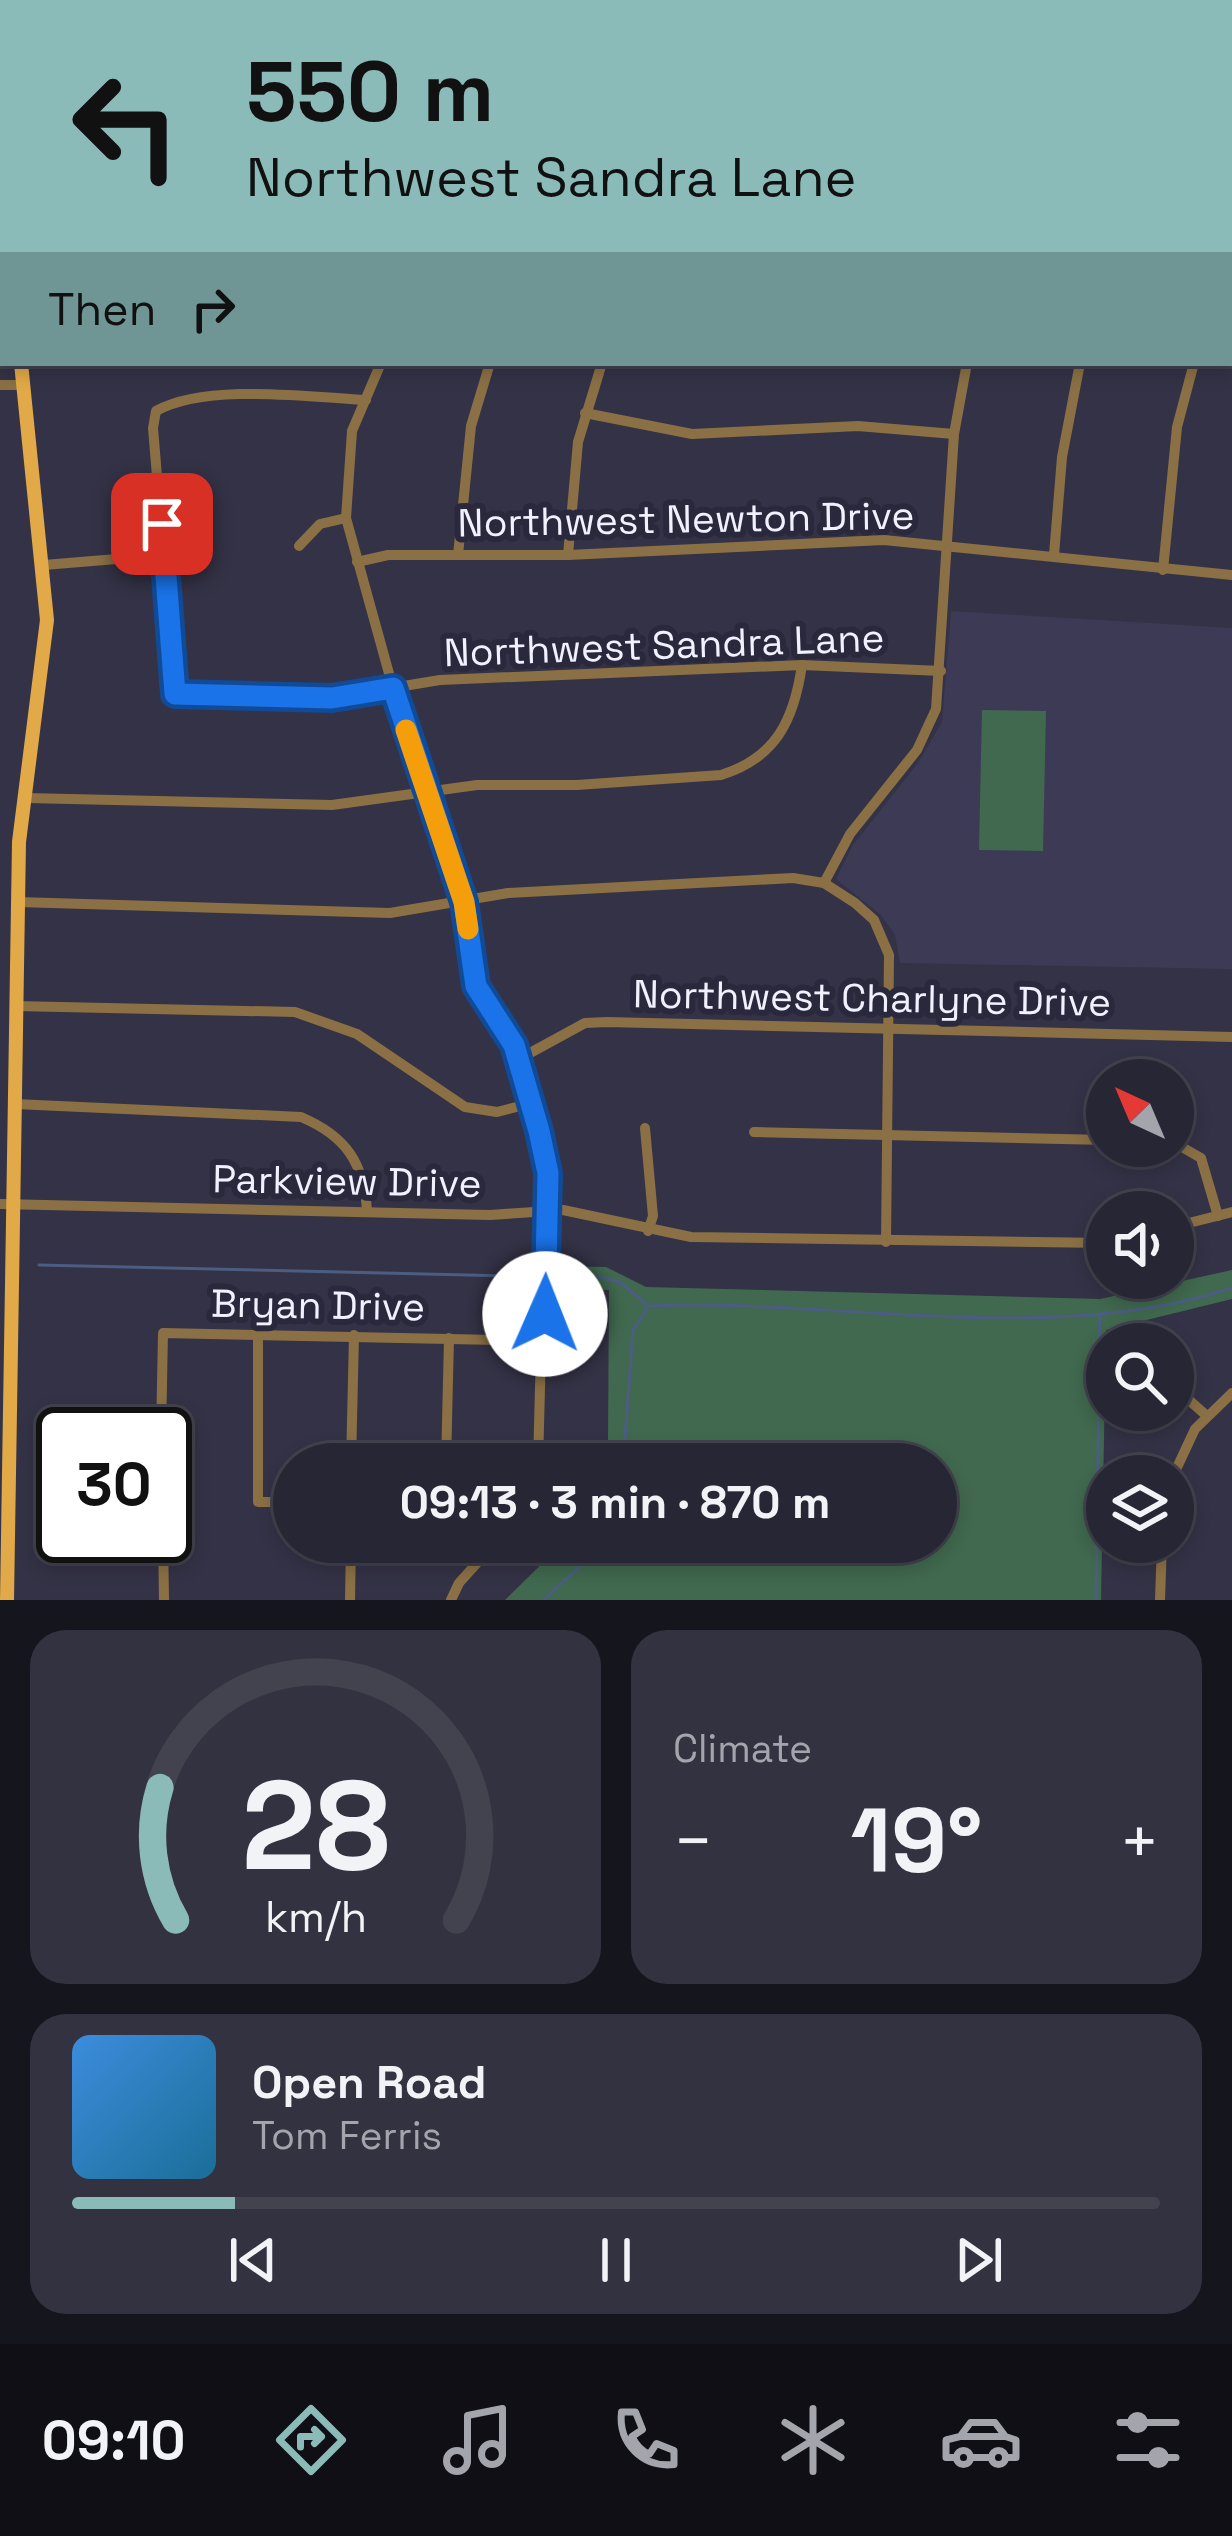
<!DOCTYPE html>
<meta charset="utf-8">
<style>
body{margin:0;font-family:"Space Grotesk",sans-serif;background:#333240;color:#f1f3f6;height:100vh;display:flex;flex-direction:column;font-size:45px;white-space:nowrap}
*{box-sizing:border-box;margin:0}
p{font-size:39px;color:#a4a5ac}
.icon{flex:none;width:66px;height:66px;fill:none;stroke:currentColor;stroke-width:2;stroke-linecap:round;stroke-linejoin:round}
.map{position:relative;height:1600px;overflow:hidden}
.drawer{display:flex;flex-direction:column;gap:30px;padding:30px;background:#15151d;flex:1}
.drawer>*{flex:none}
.hud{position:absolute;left:0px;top:0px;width:1233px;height:366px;box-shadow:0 6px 18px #0003,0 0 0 3px #43434f;background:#8bbbb9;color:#111;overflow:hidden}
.needle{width:78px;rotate:316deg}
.fabs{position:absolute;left:1086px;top:1059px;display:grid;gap:24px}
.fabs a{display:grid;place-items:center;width:108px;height:108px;border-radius:50%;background:#272634;box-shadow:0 6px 18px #0003,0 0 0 3px #43434f;font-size:60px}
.speed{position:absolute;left:36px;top:1407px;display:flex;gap:24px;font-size:60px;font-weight:700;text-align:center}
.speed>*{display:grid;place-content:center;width:156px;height:156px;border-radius:50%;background:#272634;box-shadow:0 6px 18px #0003,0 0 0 3px #43434f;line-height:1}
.speed .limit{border:6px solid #111;border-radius:18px;background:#fff;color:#111}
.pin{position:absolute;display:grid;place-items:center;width:102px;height:102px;color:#fff;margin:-51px;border-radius:24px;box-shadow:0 6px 18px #0006}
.me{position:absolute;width:132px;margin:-66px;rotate:1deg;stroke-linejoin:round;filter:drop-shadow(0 0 9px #0008)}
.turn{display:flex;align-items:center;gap:42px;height:252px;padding:0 48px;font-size:54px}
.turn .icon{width:156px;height:156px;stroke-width:2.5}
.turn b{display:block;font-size:84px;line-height:102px}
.then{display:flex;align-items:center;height:114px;padding:0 48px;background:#0003;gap:24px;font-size:45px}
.big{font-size:90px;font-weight:700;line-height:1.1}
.drawer .tile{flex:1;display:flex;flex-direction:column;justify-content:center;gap:18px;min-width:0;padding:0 42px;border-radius:36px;background:#333240}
.drawer .dial{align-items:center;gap:0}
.dial svg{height:312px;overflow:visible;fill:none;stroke:#43434f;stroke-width:7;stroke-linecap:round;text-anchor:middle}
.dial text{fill:#f1f3f6;stroke:none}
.song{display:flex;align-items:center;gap:36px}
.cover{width:144px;height:144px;border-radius:18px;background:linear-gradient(135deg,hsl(210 70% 55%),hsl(200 70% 35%))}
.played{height:12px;border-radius:6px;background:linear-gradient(90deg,#8bbbb9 15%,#43434f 15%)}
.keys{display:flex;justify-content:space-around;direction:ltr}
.heat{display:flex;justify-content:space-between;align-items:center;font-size:66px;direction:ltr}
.drawer .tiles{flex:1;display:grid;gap:30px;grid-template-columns:1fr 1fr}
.tile:last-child{grid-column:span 2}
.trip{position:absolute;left:273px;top:1443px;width:684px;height:120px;border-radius:60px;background:#272634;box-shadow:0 6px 18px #0003,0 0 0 3px #43434f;font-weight:700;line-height:120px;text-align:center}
.menu{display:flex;height:192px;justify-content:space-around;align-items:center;background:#100f15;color:#a4a5ac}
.menu .icon{width:84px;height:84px}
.menu .current{color:#8bbbb9}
.menu b{font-size:54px;color:#f1f3f6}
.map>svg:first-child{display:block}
.built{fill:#3d3a55}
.green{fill:#40694f}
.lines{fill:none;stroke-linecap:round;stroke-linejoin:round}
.stream{stroke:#4b5d83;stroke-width:3}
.minor{stroke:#8b7045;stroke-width:10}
.major{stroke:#e1a947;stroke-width:14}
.route-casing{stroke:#114b97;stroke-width:30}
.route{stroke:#1a73e8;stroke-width:21}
.slow{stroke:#f59e0b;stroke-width:21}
.labels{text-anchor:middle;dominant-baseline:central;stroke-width:12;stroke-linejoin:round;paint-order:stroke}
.street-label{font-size:39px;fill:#f1f0fe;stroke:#2a283c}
</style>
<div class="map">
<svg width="1232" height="1600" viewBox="0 0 1232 1600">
<rect width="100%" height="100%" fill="#343246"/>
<polygon class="built" points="951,611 1232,628 1232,969 900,963 895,935 881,915 836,879 853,845 918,763 942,722"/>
<g class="green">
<polygon points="982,710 1046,711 1043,851 979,850"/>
<polygon points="552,1266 606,1267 646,1287 1100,1299 1232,1270 1232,1299 1106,1330 1101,1600 505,1600 564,1542 936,1542 936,1464 602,1464 608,1442 609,1290 552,1289"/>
</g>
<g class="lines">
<g class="stream">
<polyline points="39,1265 602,1278 620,1282 646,1304"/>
<path d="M623,1464L633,1330L649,1306C836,1298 1053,1348 1232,1288"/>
<polyline points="543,1600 588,1559 597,1542"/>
<polyline points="1096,1600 1100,1314"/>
</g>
<g class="minor">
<polyline points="209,0 209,3"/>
<polyline points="408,3 408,0"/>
<polyline points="697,3 697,0"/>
<polyline points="1091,3 1091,0"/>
<polyline points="1202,3 1202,0"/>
<polyline points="0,196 3,196"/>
<polyline points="1230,281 1232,278"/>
<polyline points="1230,317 1232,318"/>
<polyline points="381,363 352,431 346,518 393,688 464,902 476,985 514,1045 546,1159 538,1464"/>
<polyline points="0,385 22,385"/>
<path d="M366,400C308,397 207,383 156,411L153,428L175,694L331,698L440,680L802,665L941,671"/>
<polyline points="585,413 692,434 858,426 954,434"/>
<polyline points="299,546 320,524 346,518"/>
<polyline points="458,555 471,426 490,363"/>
<polyline points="568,555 578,442 602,363"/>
<polyline points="1054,555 1062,457 1080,363"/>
<polyline points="357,562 388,555 568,555 884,540 1232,575"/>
<polyline points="44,565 165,555"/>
<polyline points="1163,570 1177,427 1194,363"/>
<path d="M26,798L332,805L477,785H577L721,775C776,758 794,720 802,665"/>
<polyline points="824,883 850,834 917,750 936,709 954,434 967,363"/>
<polyline points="17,902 390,913 508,893 793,878 824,883 855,903 874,920 889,955 886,1242"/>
<polyline points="15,1006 295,1012 357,1034 465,1107 497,1112 532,1103"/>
<polyline points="519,1059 585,1023 607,1022 1232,1037"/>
<path d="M15,1104L301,1117C346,1136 364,1163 367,1211"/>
<polyline points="645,1128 653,1216 648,1231"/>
<polyline points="754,1132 1107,1140"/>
<polyline points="1173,1142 1201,1158 1218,1216"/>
<polyline points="0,1204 490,1215 563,1210 691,1237 1107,1243"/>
<polyline points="1173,1227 1232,1212"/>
<polyline points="258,1333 258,1502 294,1502"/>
<polyline points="1173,1386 1207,1416"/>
<polyline points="161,1434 163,1333 545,1341"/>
<polyline points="351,1464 354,1335"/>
<polyline points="446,1464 449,1338"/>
<polyline points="1173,1476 1195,1429 1232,1393"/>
<polyline points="163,1536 164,1600"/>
<polyline points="350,1600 351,1542"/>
<polyline points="451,1600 459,1583 496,1542"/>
<polyline points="1160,1600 1162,1542"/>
</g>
<g class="major">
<polyline points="34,3 34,0"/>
<polyline points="7,1600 19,842 47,620 21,363"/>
</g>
</g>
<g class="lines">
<defs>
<polyline id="route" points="162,524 175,694 332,698 393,688 464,902 476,986 514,1045 539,1131 548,1173 545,1314"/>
</defs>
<use href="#route" class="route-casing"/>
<use href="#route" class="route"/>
<polyline class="slow" points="406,730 464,902 468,929"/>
</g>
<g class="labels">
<g class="street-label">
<text transform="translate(686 519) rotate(-1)">Northwest Newton Drive</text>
<text transform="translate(664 645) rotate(-2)">Northwest Sandra Lane</text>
<text transform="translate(872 998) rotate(1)">Northwest Charlyne Drive</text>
<text transform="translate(347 1181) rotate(1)">Parkview Drive</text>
<text transform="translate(318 1305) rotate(1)">Bryan Drive</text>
</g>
</g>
</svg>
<div class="fabs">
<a><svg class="needle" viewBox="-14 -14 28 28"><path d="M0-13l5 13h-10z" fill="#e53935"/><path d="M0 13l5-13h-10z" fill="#a4a5ac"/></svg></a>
<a><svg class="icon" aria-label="sound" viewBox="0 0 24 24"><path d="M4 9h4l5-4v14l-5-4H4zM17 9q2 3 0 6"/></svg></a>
<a><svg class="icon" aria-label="search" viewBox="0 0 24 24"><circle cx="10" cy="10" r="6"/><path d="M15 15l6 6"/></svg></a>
<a><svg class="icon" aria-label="layers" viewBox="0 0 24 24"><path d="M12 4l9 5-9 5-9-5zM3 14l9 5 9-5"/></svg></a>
</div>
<div class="speed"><div class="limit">30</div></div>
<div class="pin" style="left:162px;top:524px;background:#d93025"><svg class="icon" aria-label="arrive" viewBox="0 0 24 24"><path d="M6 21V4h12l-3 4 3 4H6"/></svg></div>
<svg class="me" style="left:545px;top:1314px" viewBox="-20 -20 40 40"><circle r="19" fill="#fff"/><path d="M0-13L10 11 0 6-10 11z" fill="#1a73e8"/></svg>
<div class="trip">09:13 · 3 min · 870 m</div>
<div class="hud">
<div class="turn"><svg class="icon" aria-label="left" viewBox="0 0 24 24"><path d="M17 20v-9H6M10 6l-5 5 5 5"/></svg><div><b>550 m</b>Northwest Sandra Lane</div></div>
<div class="then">Then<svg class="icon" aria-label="right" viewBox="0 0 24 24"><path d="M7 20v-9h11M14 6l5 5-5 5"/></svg></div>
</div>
</div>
<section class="drawer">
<div class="tiles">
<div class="tile dial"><svg viewBox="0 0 100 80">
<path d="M14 69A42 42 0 1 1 86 69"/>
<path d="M14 69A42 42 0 0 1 10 35" stroke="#8bbbb9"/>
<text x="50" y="56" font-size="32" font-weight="700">28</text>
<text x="50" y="72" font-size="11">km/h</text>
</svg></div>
<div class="tile"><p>Climate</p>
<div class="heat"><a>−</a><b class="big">19°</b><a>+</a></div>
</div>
<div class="tile">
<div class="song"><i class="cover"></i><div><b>Open Road</b><p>Tom Ferris</p></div></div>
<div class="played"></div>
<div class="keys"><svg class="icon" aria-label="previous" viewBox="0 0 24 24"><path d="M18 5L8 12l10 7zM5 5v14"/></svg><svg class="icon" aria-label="pause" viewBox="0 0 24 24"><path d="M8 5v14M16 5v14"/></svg><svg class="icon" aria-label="next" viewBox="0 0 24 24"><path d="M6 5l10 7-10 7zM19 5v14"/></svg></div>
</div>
</div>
</section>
<nav class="menu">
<b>09:10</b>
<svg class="icon current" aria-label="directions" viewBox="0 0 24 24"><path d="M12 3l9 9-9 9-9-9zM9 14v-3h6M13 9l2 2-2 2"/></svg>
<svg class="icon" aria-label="music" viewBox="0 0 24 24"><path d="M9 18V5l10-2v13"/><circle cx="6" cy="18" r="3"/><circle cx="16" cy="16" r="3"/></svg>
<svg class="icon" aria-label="phone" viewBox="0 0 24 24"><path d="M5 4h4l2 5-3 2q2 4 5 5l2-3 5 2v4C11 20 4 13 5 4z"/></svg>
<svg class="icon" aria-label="climate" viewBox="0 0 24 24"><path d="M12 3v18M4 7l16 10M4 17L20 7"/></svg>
<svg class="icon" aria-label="car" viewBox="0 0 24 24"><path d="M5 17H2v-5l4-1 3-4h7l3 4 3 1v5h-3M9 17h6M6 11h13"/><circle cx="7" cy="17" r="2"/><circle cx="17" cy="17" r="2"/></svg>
<svg class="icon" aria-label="filters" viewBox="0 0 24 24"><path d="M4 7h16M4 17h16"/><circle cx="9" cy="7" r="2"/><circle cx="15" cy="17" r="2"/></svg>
</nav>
